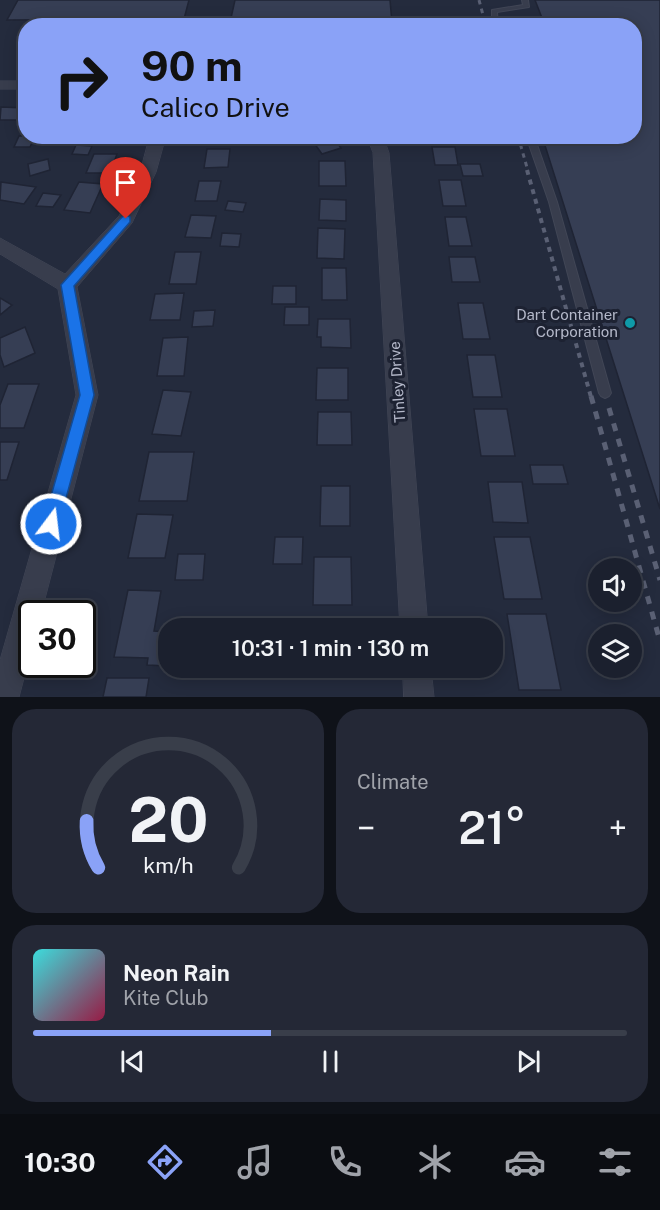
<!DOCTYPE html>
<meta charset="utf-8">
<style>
body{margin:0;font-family:"Public Sans",sans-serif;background:#242836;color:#f1f3f6;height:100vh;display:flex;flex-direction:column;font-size:22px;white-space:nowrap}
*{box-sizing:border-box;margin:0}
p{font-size:20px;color:#a0a3aa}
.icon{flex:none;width:33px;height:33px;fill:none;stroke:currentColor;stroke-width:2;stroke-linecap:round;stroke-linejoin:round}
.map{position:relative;height:697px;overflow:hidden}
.side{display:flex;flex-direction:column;gap:12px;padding:12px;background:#0f1219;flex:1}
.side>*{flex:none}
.banner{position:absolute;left:18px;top:18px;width:624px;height:126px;border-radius:24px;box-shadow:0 3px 15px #0003,0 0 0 2px #393e4a;background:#8aa2f7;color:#111;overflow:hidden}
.controls{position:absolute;left:588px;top:558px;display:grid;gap:12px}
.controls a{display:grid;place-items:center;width:54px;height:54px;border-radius:50%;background:#1b202e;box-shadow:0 3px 15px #0003,0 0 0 2px #393e4a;font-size:30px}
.speed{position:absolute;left:18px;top:600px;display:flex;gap:12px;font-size:30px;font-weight:700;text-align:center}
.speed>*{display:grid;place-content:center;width:78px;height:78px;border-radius:50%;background:#1b202e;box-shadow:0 3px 15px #0003,0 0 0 2px #393e4a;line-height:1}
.speed .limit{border:3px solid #111;border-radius:9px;background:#fff;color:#111}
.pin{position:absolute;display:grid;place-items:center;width:51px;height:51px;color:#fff;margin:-62px -26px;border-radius:50% 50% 50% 0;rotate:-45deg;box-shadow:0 0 6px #0007}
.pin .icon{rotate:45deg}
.me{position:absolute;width:66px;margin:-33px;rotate:15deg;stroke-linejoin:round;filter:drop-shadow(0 0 4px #0008)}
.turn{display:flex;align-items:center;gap:21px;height:126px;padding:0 24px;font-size:27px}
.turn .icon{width:78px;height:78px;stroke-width:2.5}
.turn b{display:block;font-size:42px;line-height:51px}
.big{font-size:45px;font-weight:600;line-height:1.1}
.side .tile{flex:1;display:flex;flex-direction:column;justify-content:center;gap:9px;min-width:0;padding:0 21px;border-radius:24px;background:#242836}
.side .dial{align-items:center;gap:0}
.dial svg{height:156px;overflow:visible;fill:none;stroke:#393e4a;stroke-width:7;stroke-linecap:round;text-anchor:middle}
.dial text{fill:#f1f3f6;stroke:none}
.song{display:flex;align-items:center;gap:18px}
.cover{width:72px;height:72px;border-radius:9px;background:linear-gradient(135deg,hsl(180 70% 55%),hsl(340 70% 35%))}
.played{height:6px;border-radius:3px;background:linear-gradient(90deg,#8aa2f7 40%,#393e4a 40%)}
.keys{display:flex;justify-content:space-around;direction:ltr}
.heat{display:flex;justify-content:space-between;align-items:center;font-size:33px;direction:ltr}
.side .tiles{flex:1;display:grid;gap:12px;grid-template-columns:1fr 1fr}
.tile:last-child{grid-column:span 2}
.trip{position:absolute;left:158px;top:618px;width:345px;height:60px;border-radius:24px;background:#1b202e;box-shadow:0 3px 15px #0003,0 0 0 2px #393e4a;font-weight:600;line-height:60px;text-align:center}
.tab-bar{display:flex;height:96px;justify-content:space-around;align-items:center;background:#0b0d12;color:#a0a3aa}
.tab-bar .icon{width:42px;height:42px}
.tab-bar .on{color:#8aa2f7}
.tab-bar b{font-size:27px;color:#f1f3f6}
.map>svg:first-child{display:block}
.building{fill:#363e54;stroke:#1f2434;stroke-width:1.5}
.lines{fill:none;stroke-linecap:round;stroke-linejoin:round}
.service-casing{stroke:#414656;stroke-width:2}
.minor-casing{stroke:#414656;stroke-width:1}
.service{fill:#383d4d;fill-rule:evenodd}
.minor{fill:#383d4d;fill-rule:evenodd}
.rail-far2{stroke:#5a6074;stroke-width:3;stroke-dasharray:4.5 4.5;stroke-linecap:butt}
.rail-far1{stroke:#5a6074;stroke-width:4;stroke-dasharray:5 5;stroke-linecap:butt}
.rail{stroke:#5a6074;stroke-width:5;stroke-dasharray:8 8;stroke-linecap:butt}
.route{fill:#1a73e8;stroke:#114b97;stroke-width:1.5}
.culture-dot{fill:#0f9aa8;stroke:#1d2232;stroke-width:2}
.labels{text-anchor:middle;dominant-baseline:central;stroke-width:6;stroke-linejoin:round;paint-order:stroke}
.poi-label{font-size:15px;fill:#b4b8c9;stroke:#1d2232;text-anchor:end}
.street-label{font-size:15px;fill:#b4b8c9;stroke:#1d2232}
</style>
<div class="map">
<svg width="660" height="697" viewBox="0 0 660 697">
<rect width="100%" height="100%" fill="#242b3d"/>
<g class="building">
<polygon points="18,0 189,0 184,19 7,20"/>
<polygon points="235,0 390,0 392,23 321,22 321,19 231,18"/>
<polygon points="535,0 660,0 660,509 542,136 634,136 634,26 506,26 504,18 542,18"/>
<polygon points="1,107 26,108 26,111 20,120 0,120"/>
<polygon points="19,136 35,136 30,147 14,147"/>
<polygon points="309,136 332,136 341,148 322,154"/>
<polygon points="76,145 92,146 88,155 72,154"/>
<polygon points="432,147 455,147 458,165 435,165"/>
<polygon points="207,149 230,149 228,167 204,168"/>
<polygon points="94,154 117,154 110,173 86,173"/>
<polygon points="48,159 50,170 30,176 28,164"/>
<polygon points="319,161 345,161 346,186 319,186"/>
<polygon points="460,164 480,164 483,176 463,176"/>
<polygon points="439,180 461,180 466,206 443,206"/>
<polygon points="199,181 221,181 217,201 195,201"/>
<polygon points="1,182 36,187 24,204 0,200"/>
<polygon points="79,182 103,184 90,213 64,210"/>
<polygon points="43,193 61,195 53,207 36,206"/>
<polygon points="320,199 346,200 346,221 319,220"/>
<polygon points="228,201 246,203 243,212 225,210"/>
<polygon points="191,215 216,216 211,238 185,237"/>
<polygon points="445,217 466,217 472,246 449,246"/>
<polygon points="318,228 345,229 344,259 317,258"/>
<polygon points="222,233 241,234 239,247 220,246"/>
<polygon points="175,252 201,252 196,284 169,284"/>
<polygon points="449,257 475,257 480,282 452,282"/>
<polygon points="322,268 346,268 347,300 322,300"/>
<polygon points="273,286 296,286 296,304 272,304"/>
<polygon points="184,293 180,320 150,320 155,294"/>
<polygon points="0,298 12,305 0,315"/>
<polygon points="458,303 483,303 490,339 463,339"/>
<polygon points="285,307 309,307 309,325 284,325"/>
<polygon points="215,310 213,326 192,327 194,311"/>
<polygon points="318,319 350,319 351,348 321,347 321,337 317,337"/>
<polygon points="25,327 35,353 4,367 0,355 0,338"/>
<polygon points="188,337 184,376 157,376 163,338"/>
<polygon points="467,355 495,355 502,397 473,397"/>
<polygon points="317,368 348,368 348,400 316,400"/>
<polygon points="8,384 39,384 24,428 0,428 0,405"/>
<polygon points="163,390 191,392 181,436 152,434"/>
<polygon points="474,409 507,409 515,456 481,456"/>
<polygon points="318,412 351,412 352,445 317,445"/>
<polygon points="0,442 19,442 7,480 0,480"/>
<polygon points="149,452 194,452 187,501 139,501"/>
<polygon points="530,465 563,465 568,484 533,484"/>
<polygon points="488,482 522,482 528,523 493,522"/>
<polygon points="321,486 350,486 350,526 320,526"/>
<polygon points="137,514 173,515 165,558 128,558"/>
<polygon points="275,537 303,537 302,564 273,564"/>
<polygon points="494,537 530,537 542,599 504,599"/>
<polygon points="178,554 205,554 203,580 175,580"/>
<polygon points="314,557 351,557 352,605 313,605"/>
<polygon points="128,590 161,591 154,631 168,632 168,666 147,665 148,658 114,657"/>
<polygon points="507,614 546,614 561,690 519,690"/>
<polygon points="107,678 149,678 146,697 103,697"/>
</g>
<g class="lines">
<defs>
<g id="service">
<polygon points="522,0 528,0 529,7 497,12 498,26 492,26 492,10 523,5"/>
<polygon points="526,136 534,136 557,202 611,393 609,396 605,398 601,396 599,393 549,202"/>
</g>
<g id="minor">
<rect x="0" y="81" width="26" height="8"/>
<polygon points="150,136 166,136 156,172 132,223 77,287 98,395 41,614 32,614 32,648 19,697 0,697 0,660 76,395 58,289 0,254 0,238 65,274 119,216 140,172"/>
<polygon points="367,136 383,136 389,153 428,628 400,628 373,153"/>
<polygon points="403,668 431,668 434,697 404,697"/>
</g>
</defs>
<use href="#service" class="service-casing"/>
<use href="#minor" class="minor-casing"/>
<use href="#service" class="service"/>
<use href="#minor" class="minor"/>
<g class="rail-far2">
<polyline points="479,0 486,26"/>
<polyline points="518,136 528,171"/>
</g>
<polyline class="rail-far1" points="527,170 591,397"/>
<g class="rail">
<polyline points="591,396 660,641"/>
<polyline points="609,408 660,580"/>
</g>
</g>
<polygon class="route" points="126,215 130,217 130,222 74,286 94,395 59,524 57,530 51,533 45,530 43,524 80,395 61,285 122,217"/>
<circle class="culture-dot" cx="630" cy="323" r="6"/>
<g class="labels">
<g class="poi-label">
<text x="618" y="314">Dart Container<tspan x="618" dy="17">Corporation</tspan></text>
</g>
<g class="street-label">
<text transform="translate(397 382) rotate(-94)">Tinley Drive</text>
</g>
</g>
</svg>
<div class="controls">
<a><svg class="icon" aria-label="sound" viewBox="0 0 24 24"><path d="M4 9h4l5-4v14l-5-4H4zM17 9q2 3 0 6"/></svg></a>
<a><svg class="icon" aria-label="layers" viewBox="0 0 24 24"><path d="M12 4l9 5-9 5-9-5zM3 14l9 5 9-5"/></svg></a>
</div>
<div class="speed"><div class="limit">30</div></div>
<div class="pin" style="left:126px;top:219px;background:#d93025"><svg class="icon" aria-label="arrive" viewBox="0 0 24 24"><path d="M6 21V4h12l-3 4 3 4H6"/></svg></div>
<svg class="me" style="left:51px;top:524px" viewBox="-20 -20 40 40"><circle r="17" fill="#1a73e8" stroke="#fff" stroke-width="3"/><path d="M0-11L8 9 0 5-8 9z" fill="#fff"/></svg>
<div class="trip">10:31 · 1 min · 130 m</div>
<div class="banner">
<div class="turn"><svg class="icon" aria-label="right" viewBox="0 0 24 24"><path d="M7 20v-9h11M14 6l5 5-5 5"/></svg><div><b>90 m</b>Calico Drive</div></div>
</div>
</div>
<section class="side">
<div class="tiles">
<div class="tile dial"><svg viewBox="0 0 100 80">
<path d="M14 69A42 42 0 1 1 86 69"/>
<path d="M14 69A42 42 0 0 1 8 45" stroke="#8aa2f7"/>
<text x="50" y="56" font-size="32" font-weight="700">20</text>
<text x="50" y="72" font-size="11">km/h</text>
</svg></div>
<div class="tile"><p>Climate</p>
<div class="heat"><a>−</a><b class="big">21°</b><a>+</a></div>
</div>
<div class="tile">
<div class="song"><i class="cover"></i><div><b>Neon Rain</b><p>Kite Club</p></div></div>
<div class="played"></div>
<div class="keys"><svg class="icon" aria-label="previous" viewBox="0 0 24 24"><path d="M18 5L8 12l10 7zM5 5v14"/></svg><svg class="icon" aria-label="pause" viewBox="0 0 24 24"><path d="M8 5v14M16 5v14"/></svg><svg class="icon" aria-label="next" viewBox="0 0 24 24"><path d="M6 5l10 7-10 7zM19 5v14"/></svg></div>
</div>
</div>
</section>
<nav class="tab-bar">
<b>10:30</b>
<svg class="icon on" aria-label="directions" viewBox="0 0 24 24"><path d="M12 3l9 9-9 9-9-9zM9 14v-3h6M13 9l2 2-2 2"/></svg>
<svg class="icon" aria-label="music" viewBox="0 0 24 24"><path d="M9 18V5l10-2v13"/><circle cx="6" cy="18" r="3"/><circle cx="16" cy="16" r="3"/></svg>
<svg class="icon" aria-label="phone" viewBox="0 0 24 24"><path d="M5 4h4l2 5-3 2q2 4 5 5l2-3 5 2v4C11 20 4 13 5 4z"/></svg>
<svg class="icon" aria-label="climate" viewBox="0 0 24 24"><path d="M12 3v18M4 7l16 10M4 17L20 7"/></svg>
<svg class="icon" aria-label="car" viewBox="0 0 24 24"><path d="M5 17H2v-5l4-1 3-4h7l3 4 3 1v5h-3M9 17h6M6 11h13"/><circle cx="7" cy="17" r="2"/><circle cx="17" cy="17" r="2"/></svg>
<svg class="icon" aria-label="filters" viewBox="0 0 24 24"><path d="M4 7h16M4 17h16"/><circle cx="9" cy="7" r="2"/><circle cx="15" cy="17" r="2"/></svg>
</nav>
